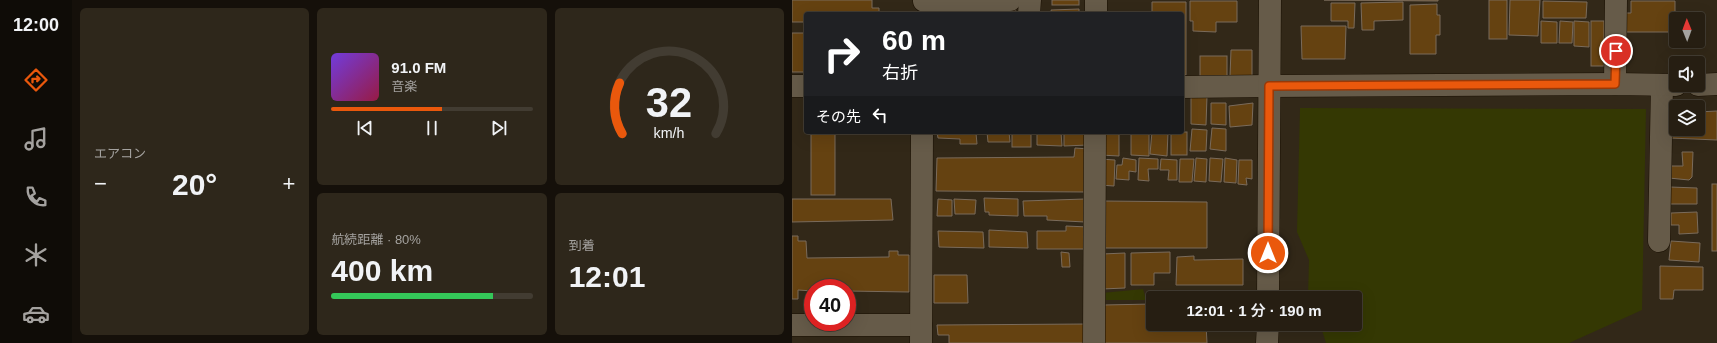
<!DOCTYPE html>
<html lang="ja">
<meta charset="utf-8">
<style>
body{margin:0;font-family:Arial,"Noto Sans JP",sans-serif;background:#2e271b;color:#f1f3f6;height:100vh;display:flex;flex-direction:column;font-size:15px;white-space:nowrap}
*{box-sizing:border-box;margin:0}
p{font-size:13px;color:#a4a29f}
.icon{flex:none;width:22px;height:22px;fill:none;stroke:currentColor;stroke-width:2;stroke-linecap:round;stroke-linejoin:round}
.map{position:relative;flex:1;overflow:hidden}
.side{display:flex;flex-direction:column;gap:8px;padding:8px;background:#15100a;width:720px}
.side>*{flex:none}
.guide{position:absolute;left:12px;top:12px;width:380px;height:122px;border-radius:4px;box-shadow:0 4px 16px #0002,0 0 0 1px #423c32;background:#202124;color:#fff;overflow:hidden}
.needle{width:26px;rotate:359deg}
.controls{position:absolute;left:877px;top:12px;display:grid;gap:8px}
.controls a{display:grid;place-items:center;width:36px;height:36px;border-radius:4px;background:#261e12;box-shadow:0 4px 16px #0002,0 0 0 1px #423c32;font-size:20px}
.speed{position:absolute;left:12px;top:279px;display:flex;gap:8px;font-size:20px;font-weight:700;text-align:center}
.speed>*{display:grid;place-content:center;width:52px;height:52px;border-radius:50%;background:#261e12;box-shadow:0 4px 16px #0002,0 0 0 1px #423c32;line-height:1}
.speed .limit{border:6px solid #d22;background:#fff;color:#111}
.pin{position:absolute;display:grid;place-items:center;width:34px;height:34px;color:#fff;margin:-17px;border:2px solid #fff;border-radius:50%;box-shadow:0 1px 4px #0007}
.me{position:absolute;width:44px;margin:-22px;rotate:0deg;stroke-linejoin:round;filter:drop-shadow(0 0 3px #0008)}
.turn{display:flex;align-items:center;gap:14px;height:84px;padding:0 12px;font-size:18px}
.turn .icon{width:52px;height:52px;stroke-width:2.5}
.turn b{display:block;font-size:28px;line-height:34px}
.then{display:flex;align-items:center;height:38px;padding:0 12px;background:#0003;gap:8px;font-size:15px}
.big{font-size:30px;font-weight:600;line-height:1.1}
.side .tile{flex:1;display:flex;flex-direction:column;justify-content:center;gap:6px;min-width:0;padding:0 14px;border-radius:6px;background:#2e271b}
.side .dial{align-items:center;gap:0}
.dial svg{height:104px;overflow:visible;fill:none;stroke:#423c32;stroke-width:7;stroke-linecap:round;text-anchor:middle}
.dial text{fill:#f1f3f6;stroke:none}
.song{display:flex;align-items:center;gap:12px}
.cover{width:48px;height:48px;border-radius:6px;background:linear-gradient(135deg,hsl(260 70% 55%),hsl(340 70% 35%))}
.played{height:4px;border-radius:2px;background:linear-gradient(90deg,#ea580c 55%,#423c32 55%)}
.keys{display:flex;justify-content:space-around;direction:ltr}
.heat{display:flex;justify-content:space-between;align-items:center;font-size:22px;direction:ltr}
.charge{height:6px;border-radius:3px;background:linear-gradient(90deg,#34c759 80%,#423c32 0)}
.side .tiles{flex:1;display:grid;gap:8px;grid-template-columns:repeat(3,1fr)}
.tile:first-child{grid-row:span 2}
.trip{position:absolute;left:354px;top:291px;width:216px;height:40px;border-radius:4px;background:#261e12;box-shadow:0 4px 16px #0002,0 0 0 1px #423c32;font-weight:600;line-height:40px;text-align:center}
main{display:flex;flex:1;min-height:0}
.menu{display:flex;flex-direction:column;width:72px;justify-content:space-around;align-items:center;background:#0f0c07;color:#a4a29f}
.menu .icon{width:28px;height:28px}
.menu .current{color:#ea580c}
.menu b{font-size:18px;color:#f1f3f6}
.map>svg:first-child{display:block}
.green{fill:#343803}
.building{fill:#654211;stroke:#7a6b5b}
.lines{fill:none;stroke-linecap:round;stroke-linejoin:round}
.street-casing{stroke:#1a1003;stroke-width:23}
.secondary-casing{stroke:#1a1003;stroke-width:23}
.street{stroke:#665b49;stroke-width:22}
.secondary{stroke:#665b49;stroke-width:22}
.route-casing{stroke:#983908;stroke-width:10}
.route{stroke:#ea580c;stroke-width:7}
</style>
<main>
<nav class="menu">
<b>12:00</b>
<svg class="icon current" aria-label="directions" viewBox="0 0 24 24"><path d="M12 3l9 9-9 9-9-9zM9 14v-3h6M13 9l2 2-2 2"/></svg>
<svg class="icon" aria-label="music" viewBox="0 0 24 24"><path d="M9 18V5l10-2v13"/><circle cx="6" cy="18" r="3"/><circle cx="16" cy="16" r="3"/></svg>
<svg class="icon" aria-label="phone" viewBox="0 0 24 24"><path d="M5 4h4l2 5-3 2q2 4 5 5l2-3 5 2v4C11 20 4 13 5 4z"/></svg>
<svg class="icon" aria-label="climate" viewBox="0 0 24 24"><path d="M12 3v18M4 7l16 10M4 17L20 7"/></svg>
<svg class="icon" aria-label="car" viewBox="0 0 24 24"><path d="M5 17H2v-5l4-1 3-4h7l3 4 3 1v5h-3M9 17h6M6 11h13"/><circle cx="7" cy="17" r="2"/><circle cx="17" cy="17" r="2"/></svg>
</nav>
<section class="side">
<div class="tiles">
<div class="tile"><p>エアコン</p>
<div class="heat"><a>−</a><b class="big">20°</b><a>+</a></div>
</div>
<div class="tile">
<div class="song"><i class="cover"></i><div><b>91.0 FM</b><p>音楽</p></div></div>
<div class="played"></div>
<div class="keys"><svg class="icon" aria-label="previous" viewBox="0 0 24 24"><path d="M18 5L8 12l10 7zM5 5v14"/></svg><svg class="icon" aria-label="pause" viewBox="0 0 24 24"><path d="M8 5v14M16 5v14"/></svg><svg class="icon" aria-label="next" viewBox="0 0 24 24"><path d="M6 5l10 7-10 7zM19 5v14"/></svg></div>
</div>
<div class="tile dial"><svg viewBox="0 0 100 80">
<path d="M14 69A42 42 0 1 1 86 69"/>
<path d="M14 69A42 42 0 0 1 12 30" stroke="#ea580c"/>
<text x="50" y="56" font-size="32" font-weight="700">32</text>
<text x="50" y="72" font-size="11">km/h</text>
</svg></div>
<div class="tile"><p>航続距離 · 80%</p><b class="big">400 km</b><div class="charge"></div></div>
<div class="tile"><p>到着</p><b class="big">12:01</b></div>
</div>
</section>
<div class="map">
<svg width="925" height="343" viewBox="0 0 925 343">
<rect width="100%" height="100%" fill="#322818"/>
<g class="green">
<polygon points="508,108 854,109 850,310 777,343 534,343 528,324 563,324 563,298 516,298 517,260 505,232"/>
<polygon points="351,289 354,300 310,300 310,293"/>
</g>
<g class="building">
<polygon points="0,0 80,0 80,8 87,8 87,14 14,14 14,22 0,22"/>
<rect x="260" y="0" width="27" height="5"/>
<polygon points="532,0 646,0 646,1"/>
<rect x="697" y="0" width="18" height="39"/>
<polygon points="718,0 748,0 746,36 717,35"/>
<polygon points="398,1 445,1 445,22 424,22 424,32 401,31 401,21 398,21"/>
<polygon points="751,1 795,2 794,18 751,18"/>
<polygon points="839,1 883,1 883,32 834,32 834,13 839,13"/>
<polygon points="360,2 394,2 394,75 390,75 390,14 360,14"/>
<polygon points="611,2 611,20 582,21 582,30 570,30 569,3"/>
<polygon points="539,3 563,3 562,28 556,28 556,21 539,21"/>
<polygon points="645,4 645,15 648,15 648,35 644,35 644,54 618,54 618,5"/>
<rect x="189" y="8" width="34" height="6"/>
<rect x="150" y="9" width="33" height="5"/>
<polygon points="287,9 287,14 260,14 259,10"/>
<polygon points="749,21 765,22 765,43 749,43"/>
<polygon points="768,21 781,22 780,43 767,43"/>
<polygon points="782,21 797,22 797,47 782,46"/>
<rect x="799" y="21" width="13" height="45"/>
<polygon points="509,26 554,26 553,59 510,59"/>
<rect x="0" y="33" width="14" height="39"/>
<polygon points="439,50 460,50 460,76 438,76"/>
<rect x="408" y="56" width="27" height="20"/>
<polygon points="399,95 415,96 414,125 399,124"/>
<polygon points="419,103 434,103 434,125 419,124"/>
<polygon points="461,103 460,125 438,127 437,106"/>
<polygon points="925,111 925,140 878,138 878,113 884,113 884,129 906,129 906,112"/>
<polygon points="420,128 434,129 434,151 418,149"/>
<polygon points="400,129 415,130 414,151 398,151"/>
<rect x="19" y="132" width="24" height="63"/>
<polygon points="145,132 191,132 191,133 184,133 185,144 168,144 168,139 146,138"/>
<polygon points="195,132 217,132 218,142 196,142"/>
<rect x="220" y="132" width="19" height="15"/>
<polygon points="245,132 269,132 270,146 245,145"/>
<polygon points="272,132 297,132 296,145 272,146"/>
<polygon points="309,132 327,132 327,156 308,155"/>
<polygon points="339,132 357,132 357,156 339,155"/>
<polygon points="360,132 376,132 375,156 358,154"/>
<rect x="379" y="132" width="16" height="23"/>
<polygon points="283,148 297,149 295,192 144,191 145,158 282,157"/>
<polygon points="890,152 901,152 900,177 897,180 877,178 877,166 891,166"/>
<polygon points="331,158 344,160 344,172 337,171 337,180 324,179 325,165 330,165"/>
<polygon points="347,158 366,159 366,169 356,169 357,181 346,180"/>
<polygon points="404,158 415,159 414,182 402,181"/>
<polygon points="418,158 431,159 429,182 417,181"/>
<polygon points="433,158 445,160 444,183 432,182"/>
<polygon points="308,159 323,160 322,186 307,185"/>
<polygon points="369,159 385,160 385,180 376,180 377,170 368,170"/>
<polygon points="388,159 402,159 400,182 387,182"/>
<polygon points="447,160 460,160 460,179 454,178 455,185 446,184"/>
<rect x="920" y="184" width="5" height="67"/>
<polygon points="878,187 905,188 905,204 878,204"/>
<polygon points="192,198 226,199 226,216 197,215 197,212 193,212"/>
<polygon points="0,199 99,199 101,220 0,222"/>
<polygon points="146,199 160,200 160,216 145,216"/>
<polygon points="162,199 184,200 183,214 163,214"/>
<polygon points="293,199 293,222 255,220 255,216 232,216 231,201"/>
<polygon points="311,201 415,202 415,248 310,248"/>
<polygon points="905,212 906,233 887,234 887,225 879,225 879,213"/>
<polygon points="274,226 296,227 296,249 245,249 245,231 274,231"/>
<polygon points="197,230 235,232 236,248 197,247"/>
<polygon points="146,231 191,232 192,248 147,247"/>
<polygon points="0,236 6,236 6,241 14,241 15,258 97,257 97,251 106,251 106,255 117,255 117,292 55,291 55,288 21,288 21,291 6,290 6,299 0,299"/>
<polygon points="879,241 908,243 907,262 877,260"/>
<polygon points="269,252 277,253 278,267 270,267"/>
<polygon points="378,252 378,273 362,273 362,285 339,285 339,253"/>
<polygon points="333,253 333,288 310,289 310,254"/>
<polygon points="402,256 402,260 451,259 451,285 384,285 385,257"/>
<polygon points="868,266 911,267 911,290 882,290 881,299 868,299"/>
<polygon points="142,275 175,275 176,303 142,303"/>
<polygon points="361,304 361,324 414,324 415,343 311,343 311,305"/>
<polygon points="296,324 295,337 291,343 157,343 157,335 146,335 145,325"/>
</g>
<g class="lines">
<defs>
<g id="street">
<polyline points="132,1 218,0"/>
<polyline points="237,14 238,0"/>
<polyline points="304,14 304,0"/>
<polyline points="823,84 824,0"/>
<polyline points="0,86 14,86"/>
<polyline points="390,87 477,86"/>
<polyline points="867,241 870,85"/>
<polyline points="0,325 129,325"/>
<polyline points="129,343 130,132"/>
<polyline points="302,343 303,132"/>
</g>
<g id="secondary">
<polyline points="906,85 925,84"/>
<polyline points="477,86 823,84 884,85"/>
<polyline points="476,298 478,0"/>
<polyline points="475,343 476,324"/>
</g>
</defs>
<use href="#street" class="street-casing"/>
<use href="#secondary" class="secondary-casing"/>
<use href="#street" class="street"/>
<use href="#secondary" class="secondary"/>
</g>
<g class="lines">
<defs>
<polyline id="route" points="476,253 477,86 823,84 824,51"/>
</defs>
<use href="#route" class="route-casing"/>
<use href="#route" class="route"/>
</g>
</svg>
<div class="controls">
<a><svg class="needle" viewBox="-14 -14 28 28"><path d="M0-13l5 13h-10z" fill="#e53935"/><path d="M0 13l5-13h-10z" fill="#a4a29f"/></svg></a>
<a><svg class="icon" aria-label="sound" viewBox="0 0 24 24"><path d="M4 9h4l5-4v14l-5-4H4zM17 9q2 3 0 6"/></svg></a>
<a><svg class="icon" aria-label="layers" viewBox="0 0 24 24"><path d="M12 4l9 5-9 5-9-5zM3 14l9 5 9-5"/></svg></a>
</div>
<div class="speed"><div class="limit">40</div></div>
<div class="pin" style="left:824px;top:51px;background:#d93025"><svg class="icon" aria-label="arrive" viewBox="0 0 24 24"><path d="M6 21V4h12l-3 4 3 4H6"/></svg></div>
<svg class="me" style="left:476px;top:253px" viewBox="-20 -20 40 40"><circle r="17" fill="#ea580c" stroke="#fff" stroke-width="3"/><path d="M0-11L8 9 0 5-8 9z" fill="#fff"/></svg>
<div class="trip">12:01 · 1 分 · 190 m</div>
<div class="guide">
<div class="turn"><svg class="icon" aria-label="right" viewBox="0 0 24 24"><path d="M7 20v-9h11M14 6l5 5-5 5"/></svg><div><b>60 m</b>右折</div></div>
<div class="then">その先<svg class="icon" aria-label="left" viewBox="0 0 24 24"><path d="M17 20v-9H6M10 6l-5 5 5 5"/></svg></div>
</div>
</div>
</main>
